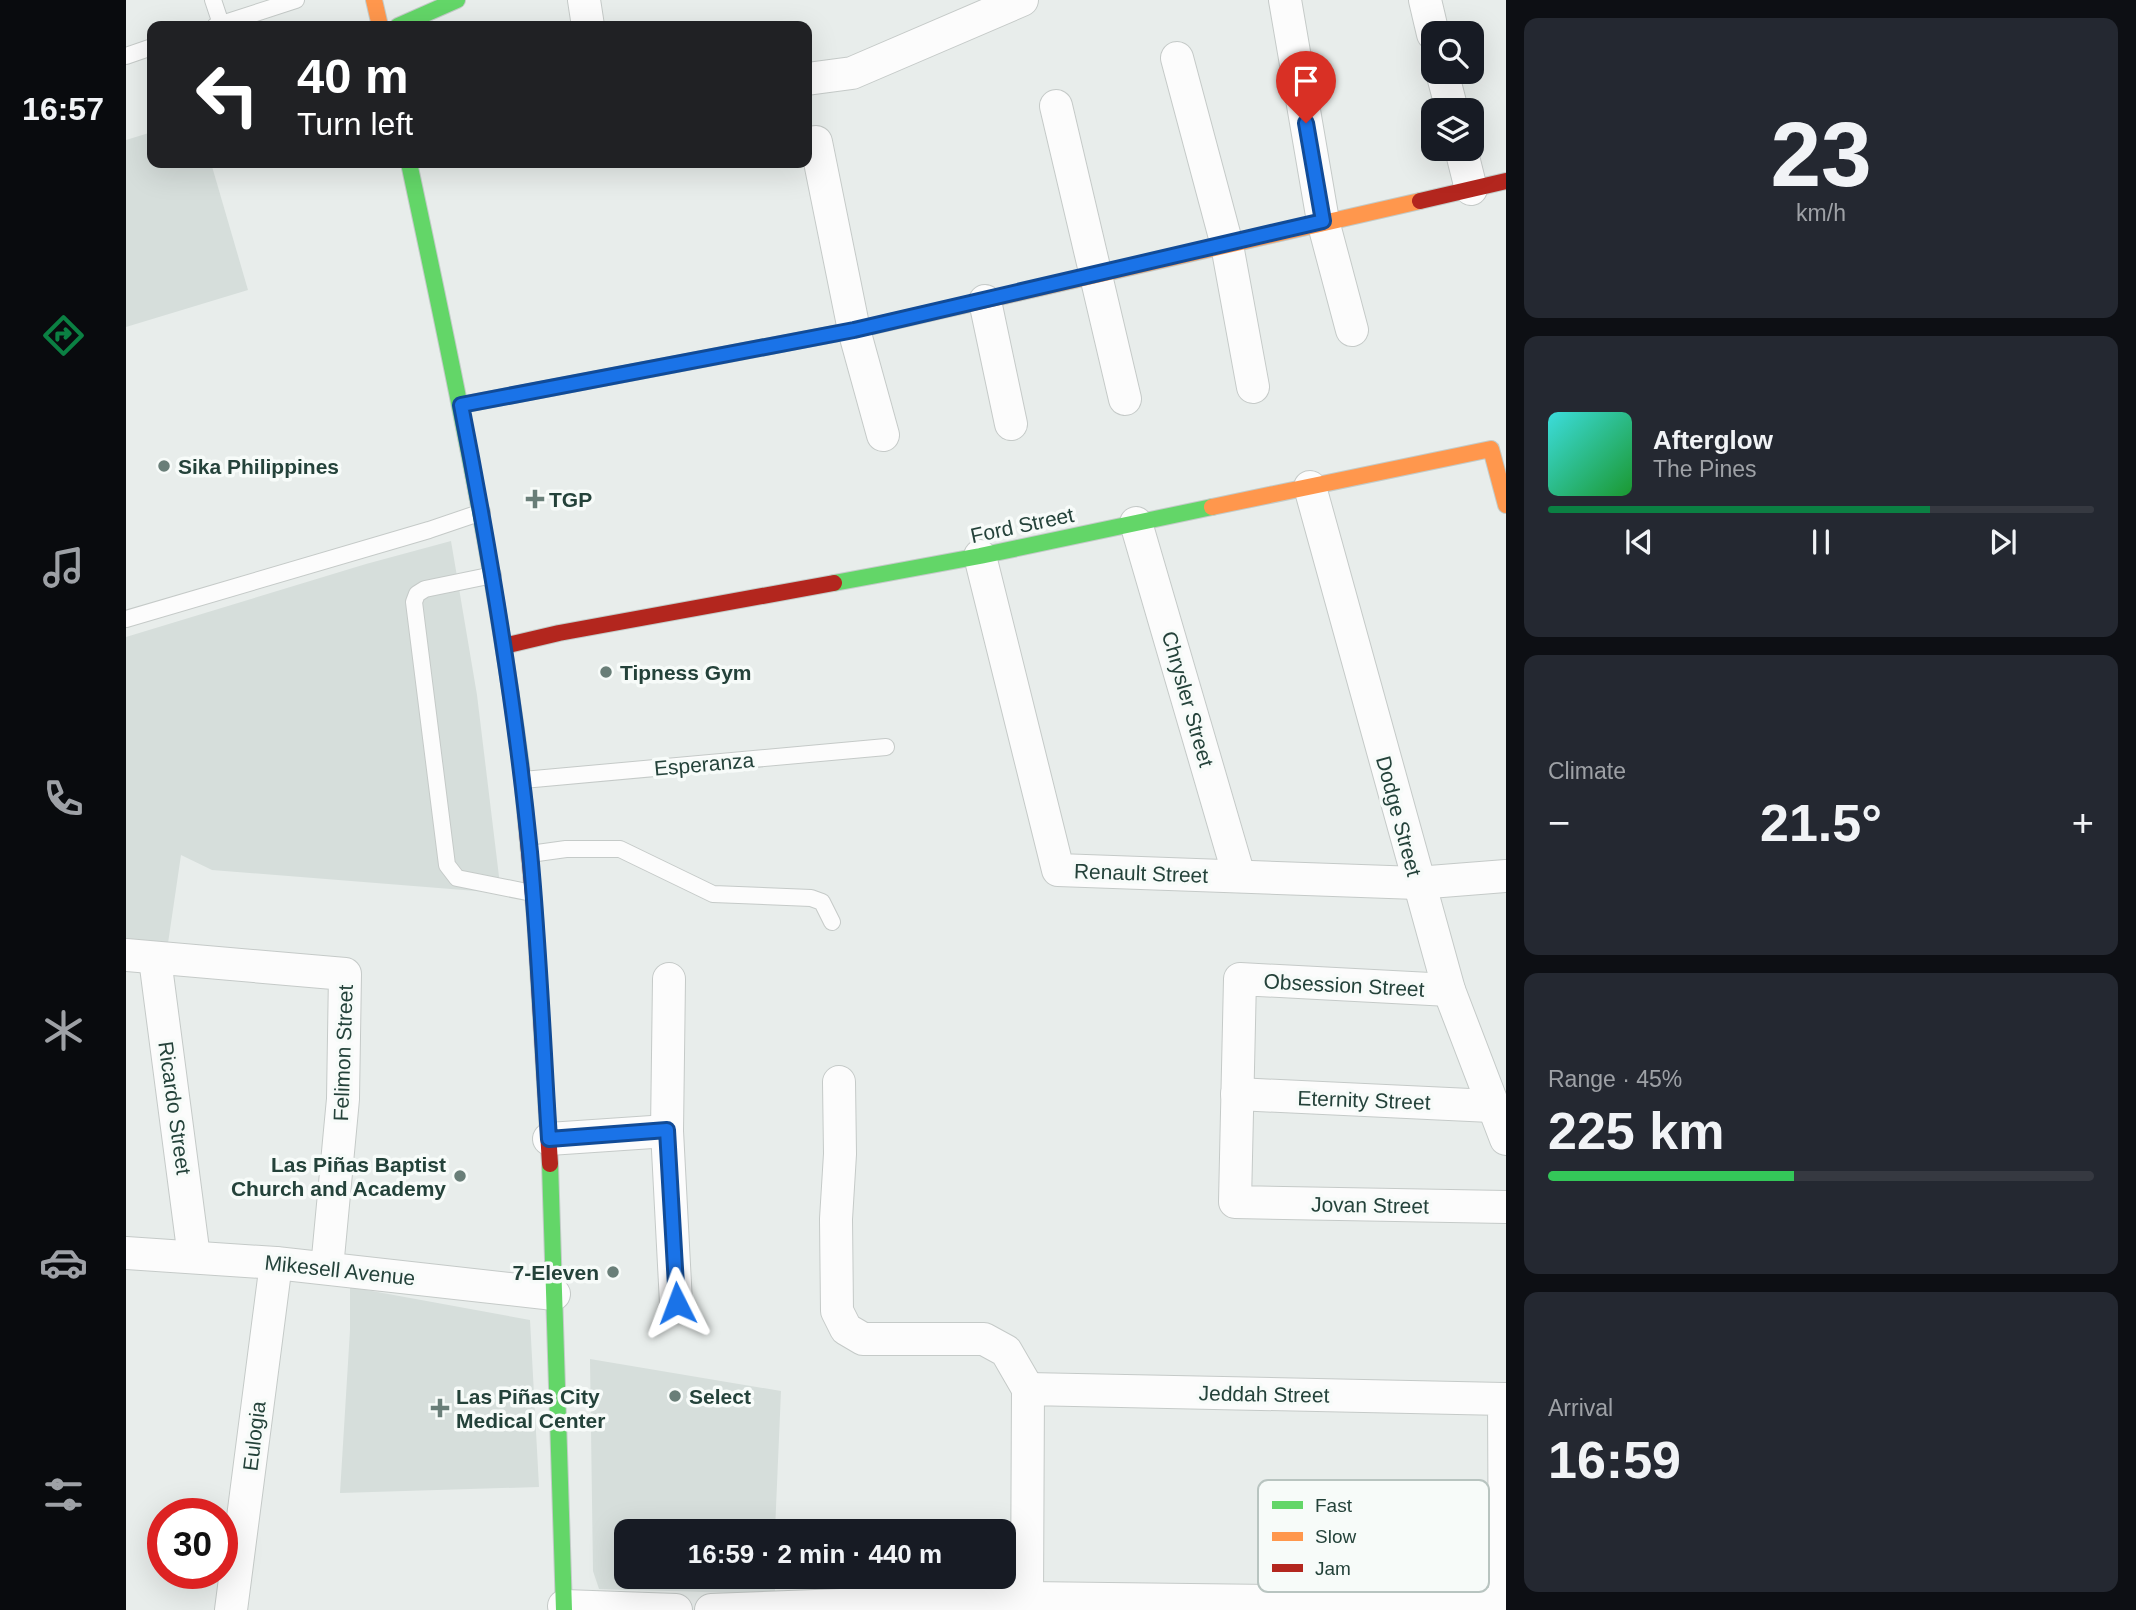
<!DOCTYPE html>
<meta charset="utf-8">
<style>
body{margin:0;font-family:Helvetica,sans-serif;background:#242831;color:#f1f3f6;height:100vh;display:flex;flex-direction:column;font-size:26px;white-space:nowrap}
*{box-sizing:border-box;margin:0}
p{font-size:23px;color:#9ea1a6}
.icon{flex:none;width:38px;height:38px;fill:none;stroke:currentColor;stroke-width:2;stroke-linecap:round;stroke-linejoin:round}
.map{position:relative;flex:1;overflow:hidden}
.side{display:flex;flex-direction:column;gap:18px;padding:18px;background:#0d0f14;width:630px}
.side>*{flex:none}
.hud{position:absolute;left:21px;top:21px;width:665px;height:147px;border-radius:14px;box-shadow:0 7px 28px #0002;background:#202124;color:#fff;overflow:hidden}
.controls{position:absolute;left:1295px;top:21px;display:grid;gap:14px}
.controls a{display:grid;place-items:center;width:63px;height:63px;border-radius:14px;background:#171b24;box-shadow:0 7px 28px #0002;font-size:35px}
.speed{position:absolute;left:21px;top:1498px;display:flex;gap:14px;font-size:35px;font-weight:700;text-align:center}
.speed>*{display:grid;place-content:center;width:91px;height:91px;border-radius:50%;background:#171b24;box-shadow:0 7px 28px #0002;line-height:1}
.speed .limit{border:10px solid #d22;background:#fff;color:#111}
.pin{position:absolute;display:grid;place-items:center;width:60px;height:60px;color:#fff;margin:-72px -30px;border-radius:50% 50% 50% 0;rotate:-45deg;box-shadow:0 0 7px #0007}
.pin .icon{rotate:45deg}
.me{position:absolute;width:77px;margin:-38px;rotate:357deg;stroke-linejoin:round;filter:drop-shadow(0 0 5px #0008)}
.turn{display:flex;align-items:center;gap:24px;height:147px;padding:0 35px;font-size:32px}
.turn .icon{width:91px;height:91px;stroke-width:2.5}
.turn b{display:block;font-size:49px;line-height:60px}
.big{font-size:52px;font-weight:700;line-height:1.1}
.side .tile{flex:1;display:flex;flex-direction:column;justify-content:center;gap:10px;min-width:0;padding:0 24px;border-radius:14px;background:#242831}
.side .dial{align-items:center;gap:0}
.dial b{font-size:91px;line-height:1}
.song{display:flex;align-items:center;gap:21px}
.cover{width:84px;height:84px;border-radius:10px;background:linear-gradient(135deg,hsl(180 70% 55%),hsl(130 70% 35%))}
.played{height:7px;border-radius:4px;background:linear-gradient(90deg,#0b8043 70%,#363941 70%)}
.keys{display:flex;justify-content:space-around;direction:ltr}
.heat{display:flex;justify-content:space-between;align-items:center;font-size:38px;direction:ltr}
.charge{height:10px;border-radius:5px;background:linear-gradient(90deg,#34c759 45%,#363941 0)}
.trip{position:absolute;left:488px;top:1519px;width:402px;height:70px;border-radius:14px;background:#171b24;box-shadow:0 7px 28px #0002;font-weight:700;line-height:70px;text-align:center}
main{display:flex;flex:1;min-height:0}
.tab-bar{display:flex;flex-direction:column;width:126px;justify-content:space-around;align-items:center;background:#090b0e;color:#9ea1a6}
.tab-bar .icon{width:49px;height:49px}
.tab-bar .current{color:#0b8043}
.tab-bar b{font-size:32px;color:#f1f3f6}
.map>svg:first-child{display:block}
.built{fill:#d6dedb}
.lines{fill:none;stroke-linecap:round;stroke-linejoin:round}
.lane-casing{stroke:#c5cac8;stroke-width:18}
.street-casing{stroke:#c5cac8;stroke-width:34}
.fast-casing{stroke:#c3cbc8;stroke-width:18}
.slow-casing{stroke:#c3cbc8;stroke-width:18}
.jam-casing{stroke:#c3cbc8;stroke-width:18}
.lane{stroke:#fcfcfc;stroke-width:16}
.street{stroke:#fcfcfc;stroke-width:32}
.fast{stroke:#63d668;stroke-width:16}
.slow{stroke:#ff974d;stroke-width:16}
.jam{stroke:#b3261e;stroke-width:16}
.route-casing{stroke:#114b97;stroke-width:18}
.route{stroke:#1a73e8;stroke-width:12}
.poi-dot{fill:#697e78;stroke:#f7fbf9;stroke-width:2.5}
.labels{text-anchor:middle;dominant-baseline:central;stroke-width:7;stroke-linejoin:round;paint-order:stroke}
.poi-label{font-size:21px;font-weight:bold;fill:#24423a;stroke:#f7fbf9;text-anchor:start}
.street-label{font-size:21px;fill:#24423a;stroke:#f7fbf9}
.key{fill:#f7fbf9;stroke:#b8c4c0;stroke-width:2}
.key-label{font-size:19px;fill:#24423a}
</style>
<main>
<nav class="tab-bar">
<b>16:57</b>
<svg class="icon current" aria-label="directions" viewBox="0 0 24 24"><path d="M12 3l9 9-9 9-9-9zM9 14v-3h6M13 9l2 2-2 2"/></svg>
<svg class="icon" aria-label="music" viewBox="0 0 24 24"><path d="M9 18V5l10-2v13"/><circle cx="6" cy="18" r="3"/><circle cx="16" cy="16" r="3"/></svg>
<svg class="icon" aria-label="phone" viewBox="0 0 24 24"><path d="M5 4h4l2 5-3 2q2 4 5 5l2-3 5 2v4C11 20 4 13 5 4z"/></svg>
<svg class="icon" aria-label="climate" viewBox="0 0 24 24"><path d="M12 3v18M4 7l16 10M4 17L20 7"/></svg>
<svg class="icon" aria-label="car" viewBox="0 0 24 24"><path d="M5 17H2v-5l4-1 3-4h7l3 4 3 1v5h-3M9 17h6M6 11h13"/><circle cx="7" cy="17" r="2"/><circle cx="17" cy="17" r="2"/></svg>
<svg class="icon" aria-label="filters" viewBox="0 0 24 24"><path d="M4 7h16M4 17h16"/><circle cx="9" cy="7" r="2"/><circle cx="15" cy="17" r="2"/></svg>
</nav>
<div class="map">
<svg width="1380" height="1610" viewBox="0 0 1380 1610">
<rect width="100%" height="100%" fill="#e8edeb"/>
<g class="built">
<polygon points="26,132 26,163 85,163 122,290 0,327 0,140"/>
<polygon points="325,541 351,695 375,893 86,870 55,855 41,950 0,945 0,637 240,564"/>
<polygon points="224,1287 404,1320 413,1487 214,1493 224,1330"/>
<polygon points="464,1359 655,1391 649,1531 500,1531 500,1577 649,1577 649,1594 473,1589 467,1571"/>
</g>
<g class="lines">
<defs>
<g id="lane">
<polyline points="87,0 95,24"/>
<polyline points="89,26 170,0"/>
<polyline points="0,56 26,47"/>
<polyline points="367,575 299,589 291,594 288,602 321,865 331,878 406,893"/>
<polyline points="0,619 303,530 356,512"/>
<polyline points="397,780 760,747"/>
<polyline points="404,854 440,849 494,849 587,894 685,898 696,902 706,922"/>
</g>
<g id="street">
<polyline points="458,0 462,26"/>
<polyline points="1159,0 1197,221 1226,330"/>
<polyline points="1299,0 1307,34"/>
<polyline points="1051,58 1101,245 1127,387"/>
<polyline points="1316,72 1326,110"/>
<polyline points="681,79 726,73 896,0"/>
<polyline points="930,106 999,399"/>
<polyline points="690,142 728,330 757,435"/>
<polyline points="1335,149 1345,189"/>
<polyline points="859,301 885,424"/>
<polyline points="1184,487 1323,990 1380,1139"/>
<polyline points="1010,523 1113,876"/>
<polyline points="854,556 932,870 1291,883 1380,876"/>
<polyline points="0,955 219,974 217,1099 201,1268"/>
<polyline points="29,959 68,1257"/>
<polyline points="543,979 541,1131 550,1303"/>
<polyline points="1323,990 1114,979 1109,1202 1380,1207"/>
<polyline points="713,1082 714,1154 710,1219 711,1311 720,1329 737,1339 858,1339 880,1351 902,1389"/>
<polyline points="1111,1094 1365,1106"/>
<polyline points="423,1139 541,1131"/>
<polyline points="0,1253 150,1263 428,1294"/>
<polyline points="901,1598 902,1389 1378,1399 1379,1604"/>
<polyline points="438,1606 550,1610"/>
<polyline points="105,1610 150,1263"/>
<polyline points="585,1610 901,1598 1380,1604"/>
</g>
<g id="fast">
<polyline points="272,26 331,0"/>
<path d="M283,163C326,363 368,563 395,766"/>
<polyline points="708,583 854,556 1086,507"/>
<polyline points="424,1164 438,1610"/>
</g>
<g id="slow">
<polyline points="248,0 254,26"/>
<polyline points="734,329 1294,201"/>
<polyline points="1086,507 1365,449 1380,505"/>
</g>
<g id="jam">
<polyline points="1294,201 1380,181"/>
<polyline points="335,405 734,329"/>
<polyline points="378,646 433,633 708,583"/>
<polyline points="395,766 409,917 424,1164"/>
</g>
</defs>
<use href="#lane" class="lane-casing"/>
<use href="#street" class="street-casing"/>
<use href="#fast" class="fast-casing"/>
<use href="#slow" class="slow-casing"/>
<use href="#jam" class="jam-casing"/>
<use href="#lane" class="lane"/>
<use href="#street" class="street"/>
<use href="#fast" class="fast"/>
<use href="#slow" class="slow"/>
<use href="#jam" class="jam"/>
</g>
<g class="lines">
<defs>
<path id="route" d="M551,1303L541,1130L423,1139C417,1044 413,948 404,852C389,702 364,553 335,405L728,330L1197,221L1180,123"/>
</defs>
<use href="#route" class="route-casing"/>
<use href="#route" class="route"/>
</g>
<g class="poi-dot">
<circle cx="38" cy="466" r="7"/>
<path d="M405.5 488.5h7v7h7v7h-7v7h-7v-7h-7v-7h7z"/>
<circle cx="480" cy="672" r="7"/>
<circle cx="334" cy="1176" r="7"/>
<circle cx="487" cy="1272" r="7"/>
<circle cx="549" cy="1396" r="7"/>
<path d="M310.5 1397.5h7v7h7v7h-7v7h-7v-7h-7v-7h7z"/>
</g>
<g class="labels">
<g class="poi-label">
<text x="52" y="466">Sika Philippines</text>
<text x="423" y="499">TGP</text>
<text x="494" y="672">Tipness Gym</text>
<text x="320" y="1164" text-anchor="end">Las Piñas Baptist<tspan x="320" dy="24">Church and Academy</tspan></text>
<text x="473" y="1272" text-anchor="end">7-Eleven</text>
<text x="330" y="1396">Las Piñas City<tspan x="330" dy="24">Medical Center</tspan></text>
<text x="563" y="1396">Select</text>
</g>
<g class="street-label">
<text transform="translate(896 525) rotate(-12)">Ford Street</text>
<text transform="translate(1062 699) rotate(74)">Chrysler Street</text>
<text transform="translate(578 764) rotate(-5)">Esperanza</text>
<text transform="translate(1273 816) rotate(75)">Dodge Street</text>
<text transform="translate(1015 873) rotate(2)">Renault Street</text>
<text transform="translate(1218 985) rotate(3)">Obsession Street</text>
<text transform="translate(217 1053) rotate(-88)">Felimon Street</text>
<text transform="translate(1238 1100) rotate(2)">Eternity Street</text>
<text transform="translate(49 1108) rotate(82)">Ricardo Street</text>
<text transform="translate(1244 1205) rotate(1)">Jovan Street</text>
<text transform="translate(214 1270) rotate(6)">Mikesell Avenue</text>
<text transform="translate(1138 1394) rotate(1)">Jeddah Street</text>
<text transform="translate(128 1436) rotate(-83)">Eulogia</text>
</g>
</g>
<rect x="1132" y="1480" width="231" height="112" rx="10" class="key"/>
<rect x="1146" y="1501" width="31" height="8" fill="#63d668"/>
<rect x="1146" y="1532" width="31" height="9" fill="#ff974d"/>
<rect x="1146" y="1564" width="31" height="8" fill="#b3261e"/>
<g class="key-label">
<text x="1189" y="1512">Fast</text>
<text x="1189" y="1543">Slow</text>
<text x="1189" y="1575">Jam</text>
</g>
</svg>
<div class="controls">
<a><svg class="icon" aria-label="search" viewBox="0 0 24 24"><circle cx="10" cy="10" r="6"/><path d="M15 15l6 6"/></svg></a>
<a><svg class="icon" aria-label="layers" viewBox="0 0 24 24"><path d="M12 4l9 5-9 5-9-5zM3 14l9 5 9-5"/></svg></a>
</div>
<div class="speed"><div class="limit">30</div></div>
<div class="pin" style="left:1180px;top:123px;background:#d93025"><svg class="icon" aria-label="arrive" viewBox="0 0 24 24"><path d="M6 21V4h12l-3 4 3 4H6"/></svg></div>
<svg class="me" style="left:551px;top:1303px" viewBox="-20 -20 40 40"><path d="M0-17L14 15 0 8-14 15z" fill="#1a73e8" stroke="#fff" stroke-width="4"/></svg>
<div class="trip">16:59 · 2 min · 440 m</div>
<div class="hud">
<div class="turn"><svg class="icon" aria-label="left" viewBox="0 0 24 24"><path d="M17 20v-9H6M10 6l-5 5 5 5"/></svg><div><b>40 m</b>Turn left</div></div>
</div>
</div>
<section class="side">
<div class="tile dial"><b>23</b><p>km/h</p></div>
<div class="tile">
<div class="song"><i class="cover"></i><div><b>Afterglow</b><p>The Pines</p></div></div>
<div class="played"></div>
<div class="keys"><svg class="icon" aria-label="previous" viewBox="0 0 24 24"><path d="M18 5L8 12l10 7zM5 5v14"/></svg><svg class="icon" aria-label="pause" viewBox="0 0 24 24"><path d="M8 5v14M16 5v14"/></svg><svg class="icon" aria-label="next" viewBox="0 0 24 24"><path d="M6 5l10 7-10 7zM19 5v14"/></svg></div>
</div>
<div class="tile"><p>Climate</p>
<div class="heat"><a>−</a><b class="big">21.5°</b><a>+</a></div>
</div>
<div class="tile"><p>Range · 45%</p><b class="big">225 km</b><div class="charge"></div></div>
<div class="tile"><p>Arrival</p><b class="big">16:59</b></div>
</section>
</main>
